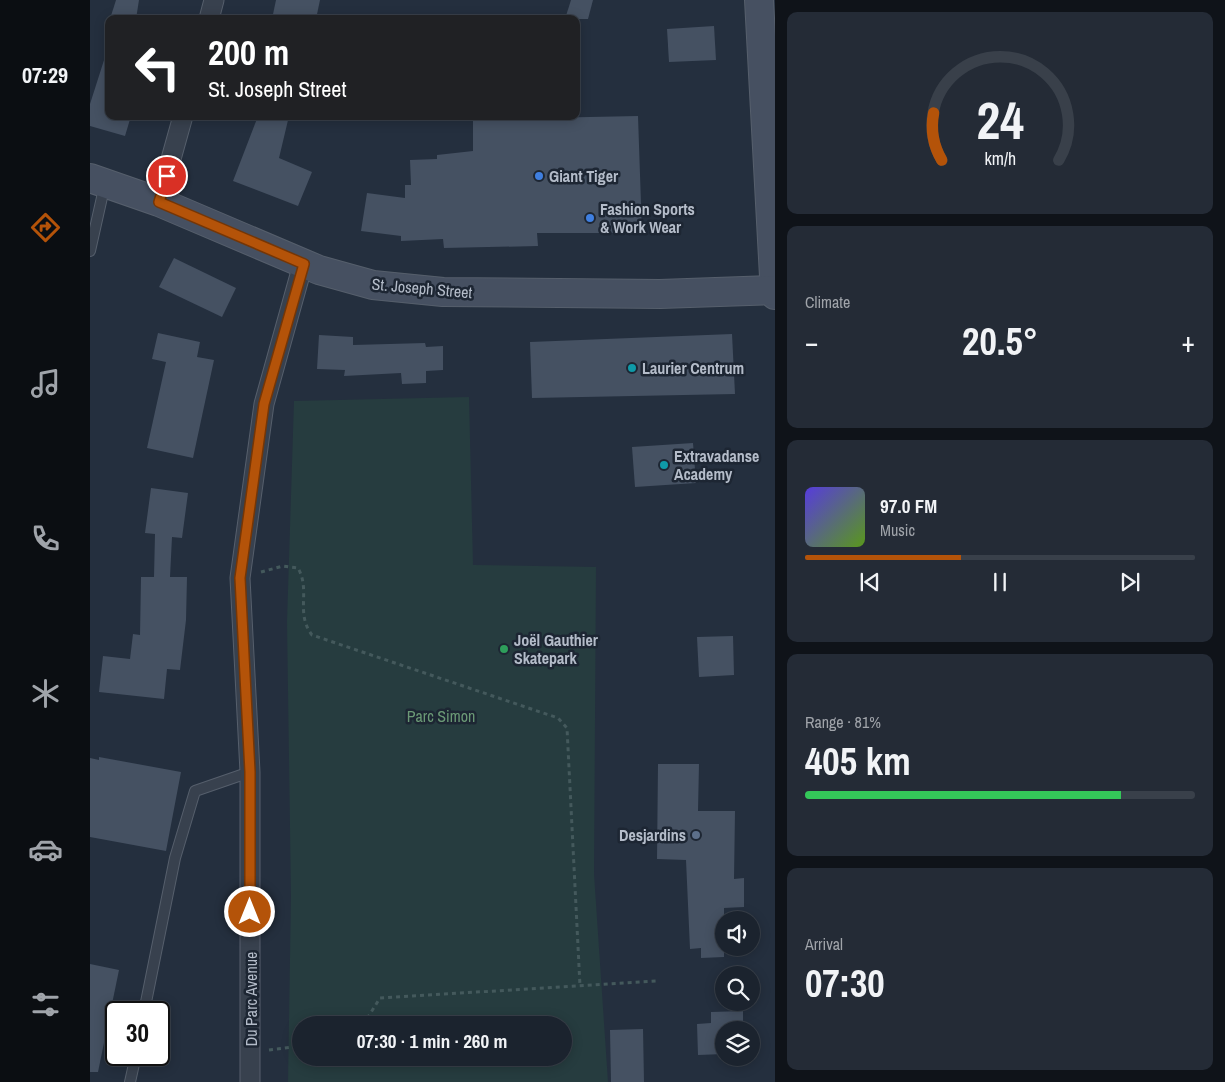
<!DOCTYPE html>
<meta charset="utf-8">
<style>
body{margin:0;font-family:"Archivo Narrow",sans-serif;background:#242b36;color:#f1f3f6;height:100vh;display:flex;flex-direction:column;font-size:19px;white-space:nowrap}
*{box-sizing:border-box;margin:0}
p{font-size:16px;color:#a0a4aa}
.icon{flex:none;width:28px;height:28px;fill:none;stroke:currentColor;stroke-width:2;stroke-linecap:round;stroke-linejoin:round}
.map{position:relative;flex:1;overflow:hidden}
.side{display:flex;flex-direction:column;gap:12px;padding:12px;background:#0f1319;width:450px}
.side>*{flex:none}
.banner{position:absolute;left:15px;top:15px;width:475px;height:105px;border-radius:10px;box-shadow:0 2px 12px #0003,0 0 0 1px #39404a;background:#202124;color:#fff;overflow:hidden}
.buttons{position:absolute;left:625px;top:911px;display:grid;gap:10px}
.buttons a{display:grid;place-items:center;width:45px;height:45px;border-radius:50%;background:#1b232e;box-shadow:0 2px 12px #0003,0 0 0 1px #39404a;font-size:25px}
.speed{position:absolute;left:15px;top:1001px;display:flex;gap:10px;font-size:25px;font-weight:700;text-align:center}
.speed>*{display:grid;place-content:center;width:65px;height:65px;border-radius:50%;background:#1b232e;box-shadow:0 2px 12px #0003,0 0 0 1px #39404a;line-height:1}
.speed .limit{border:2px solid #111;border-radius:8px;background:#fff;color:#111}
.pin{position:absolute;display:grid;place-items:center;width:42px;height:42px;color:#fff;margin:-21px;border:2px solid #fff;border-radius:50%;box-shadow:0 1px 5px #0007}
.me{position:absolute;width:55px;margin:-28px;rotate:0deg;stroke-linejoin:round;filter:drop-shadow(0 0 4px #0008)}
.turn{display:flex;align-items:center;gap:18px;height:105px;padding:0 20px;font-size:22px}
.turn .icon{width:65px;height:65px;stroke-width:2.5}
.turn b{display:block;font-size:35px;line-height:42px}
.big{font-size:38px;font-weight:700;line-height:1.1}
.side .tile{flex:1;display:flex;flex-direction:column;justify-content:center;gap:8px;min-width:0;padding:0 18px;border-radius:10px;background:#242b36}
.side .dial{align-items:center;gap:0}
.dial svg{height:130px;overflow:visible;fill:none;stroke:#39404a;stroke-width:7;stroke-linecap:round;text-anchor:middle}
.dial text{fill:#f1f3f6;stroke:none}
.song{display:flex;align-items:center;gap:15px}
.cover{width:60px;height:60px;border-radius:8px;background:linear-gradient(135deg,hsl(250 70% 55%),hsl(90 70% 35%))}
.played{height:5px;border-radius:2px;background:linear-gradient(90deg,#b45309 40%,#39404a 40%)}
.keys{display:flex;justify-content:space-around;direction:ltr}
.heat{display:flex;justify-content:space-between;align-items:center;font-size:28px;direction:ltr}
.charge{height:8px;border-radius:4px;background:linear-gradient(90deg,#34c759 81%,#39404a 0)}
.trip{position:absolute;left:202px;top:1016px;width:280px;height:50px;border-radius:25px;background:#1b232e;box-shadow:0 2px 12px #0003,0 0 0 1px #39404a;font-weight:700;line-height:50px;text-align:center}
main{display:flex;flex:1;min-height:0}
.dock{display:flex;flex-direction:column;width:90px;justify-content:space-around;align-items:center;background:#0b0e12;color:#a0a4aa}
.dock .icon{width:35px;height:35px}
.dock .on{color:#b45309}
.dock b{font-size:22px;color:#f1f3f6}
.map>svg:first-child{display:block}
.green{fill:#263c3f;fill-rule:evenodd}
.building{fill:#455162}
.lines{fill:none;stroke-linecap:round;stroke-linejoin:round}
.lane-casing{stroke:#565f6c;stroke-width:12}
.street-casing{stroke:#565f6c;stroke-width:21}
.secondary-casing{stroke:#565f6c;stroke-width:30}
.path{stroke:#44595c;stroke-width:3;stroke-dasharray:4 4;stroke-linecap:butt}
.lane{stroke:#38414e;stroke-width:10}
.street{stroke:#38414e;stroke-width:19}
.secondary{stroke:#465061;stroke-width:28}
.route-casing{stroke:#753606;stroke-width:12}
.route{stroke:#b45309;stroke-width:9}
.shop-dot{fill:#3f7fe0;stroke:#1d2633;stroke-width:2}
.culture-dot{fill:#0f9aa8;stroke:#1d2633;stroke-width:2}
.leisure-dot{fill:#2e9e5b;stroke:#1d2633;stroke-width:2}
.service-dot{fill:#5c6f8a;stroke:#1d2633;stroke-width:2}
.labels{text-anchor:middle;dominant-baseline:central;stroke-width:5;stroke-linejoin:round;paint-order:stroke}
.poi-label{font-size:16px;font-weight:bold;fill:#b4bcc9;stroke:#1d2633;text-anchor:start}
.street-label{font-size:16px;fill:#b4bcc9;stroke:#1d2633}
.park-label{font-size:16px;fill:#6b9a76;stroke:#1d2633}
</style>
<main>
<nav class="dock">
<b>07:29</b>
<svg class="icon on" aria-label="directions" viewBox="0 0 24 24"><path d="M12 3l9 9-9 9-9-9zM9 14v-3h6M13 9l2 2-2 2"/></svg>
<svg class="icon" aria-label="music" viewBox="0 0 24 24"><path d="M9 18V5l10-2v13"/><circle cx="6" cy="18" r="3"/><circle cx="16" cy="16" r="3"/></svg>
<svg class="icon" aria-label="phone" viewBox="0 0 24 24"><path d="M5 4h4l2 5-3 2q2 4 5 5l2-3 5 2v4C11 20 4 13 5 4z"/></svg>
<svg class="icon" aria-label="climate" viewBox="0 0 24 24"><path d="M12 3v18M4 7l16 10M4 17L20 7"/></svg>
<svg class="icon" aria-label="car" viewBox="0 0 24 24"><path d="M5 17H2v-5l4-1 3-4h7l3 4 3 1v5h-3M9 17h6M6 11h13"/><circle cx="7" cy="17" r="2"/><circle cx="17" cy="17" r="2"/></svg>
<svg class="icon" aria-label="filters" viewBox="0 0 24 24"><path d="M4 7h16M4 17h16"/><circle cx="9" cy="7" r="2"/><circle cx="15" cy="17" r="2"/></svg>
</nav>
<div class="map">
<svg width="685" height="1082" viewBox="0 0 685 1082">
<rect width="100%" height="100%" fill="#242f3e"/>
<path class="green" d="M379,397L383,565L506,567L504,874L518,1082H198L201,896L197,622L204,401ZM211,1025H474V1058H211Z"/>
<g class="building">
<polygon points="26,0 49,0 46,19 20,19"/>
<polygon points="186,0 230,0 226,19 182,19"/>
<polygon points="481,0 503,0 498,19 475,19"/>
<polygon points="624,26 626,60 579,62 577,29"/>
<polygon points="15,57 19,57 19,116 41,116 35,136 0,126 0,104"/>
<polygon points="168,116 199,116 189,158 222,172 208,206 143,181"/>
<polygon points="383,116 451,116 451,118 548,116 552,233 447,233 448,246 354,248 353,239 311,241 311,236 271,231 277,193 315,198 315,185 321,185 320,160 347,159 347,155 383,151"/>
<polygon points="84,258 146,288 132,317 69,287"/>
<polygon points="68,333 110,342 107,357 124,360 103,458 57,448 76,362 62,359"/>
<polygon points="642,334 645,394 442,398 440,342"/>
<polygon points="229,335 263,337 263,345 335,343 336,347 353,346 353,370 336,371 336,383 312,384 311,373 254,376 255,370 227,369"/>
<polygon points="603,443 606,483 545,487 542,447"/>
<polygon points="61,488 98,493 92,538 82,537 80,577 97,577 96,620 90,670 77,669 74,699 9,692 13,656 40,659 43,634 50,635 51,577 64,577 65,534 55,533"/>
<polygon points="643,636 644,675 609,677 607,637"/>
<polygon points="9,757 91,772 76,851 0,837 0,758 9,760"/>
<polygon points="568,764 609,764 608,811 645,811 644,879 654,878 654,907 634,908 634,957 611,958 611,948 600,949 596,860 567,859"/>
<polygon points="0,964 29,970 8,1072 0,1072"/>
<polygon points="653,1011 653,1030 634,1030 634,1054 608,1055 607,1024 621,1023 621,1012"/>
<polygon points="553,1029 554,1082 521,1082 520,1030"/>
</g>
<g class="lines">
<defs>
<g id="lane">
<polyline points="0,251 15,184"/>
<polyline points="54,1012 85,858 105,791 160,772"/>
<polyline points="40,1082 46,1055"/>
</g>
<g id="street">
<polyline points="119,19 124,0"/>
<polyline points="69,202 93,116"/>
<polyline points="160,1082 160,772 150,578 174,404 213,264"/>
</g>
<g id="secondary">
<polyline points="669,0 685,295"/>
<polyline points="0,178 69,202 229,270 283,285 353,292 570,294 685,290"/>
</g>
</defs>
<use href="#lane" class="lane-casing"/>
<use href="#street" class="street-casing"/>
<use href="#secondary" class="secondary-casing"/>
<g class="path">
<path d="M171,572L193,566L208,568C221,591 205,613 222,635L468,718L477,728L490,986"/>
<polyline points="273,1025 290,998 567,981"/>
<polyline points="179,1050 211,1046"/>
</g>
<use href="#lane" class="lane"/>
<use href="#street" class="street"/>
<use href="#secondary" class="secondary"/>
</g>
<g class="lines">
<defs>
<polyline id="route" points="77,176 69,202 214,264 174,404 150,578 160,772 160,912"/>
</defs>
<use href="#route" class="route-casing"/>
<use href="#route" class="route"/>
</g>
<g class="shop-dot">
<circle cx="449" cy="176" r="5"/>
<circle cx="500" cy="218" r="5"/>
</g>
<g class="culture-dot">
<circle cx="542" cy="368" r="5"/>
<circle cx="574" cy="465" r="5"/>
</g>
<circle class="leisure-dot" cx="414" cy="649" r="5"/>
<circle class="service-dot" cx="606" cy="835" r="5"/>
<g class="labels">
<g class="poi-label">
<text x="459" y="176">Giant Tiger</text>
<text x="510" y="209">Fashion Sports<tspan x="510" dy="18">&amp; Work Wear</tspan></text>
<text x="552" y="368">Laurier Centrum</text>
<text x="584" y="456">Extravadanse<tspan x="584" dy="18">Academy</tspan></text>
<text x="424" y="640">Joël Gauthier<tspan x="424" dy="18">Skatepark</tspan></text>
<text x="596" y="835" text-anchor="end">Desjardins</text>
</g>
<g class="street-label">
<text transform="translate(332 288) rotate(5)">St. Joseph Street</text>
<text transform="translate(161 999) rotate(-90)">Du Parc Avenue</text>
</g>
<g class="park-label">
<text x="351" y="716">Parc Simon</text>
</g>
</g>
</svg>
<div class="buttons">
<a><svg class="icon" aria-label="sound" viewBox="0 0 24 24"><path d="M4 9h4l5-4v14l-5-4H4zM17 9q2 3 0 6"/></svg></a>
<a><svg class="icon" aria-label="search" viewBox="0 0 24 24"><circle cx="10" cy="10" r="6"/><path d="M15 15l6 6"/></svg></a>
<a><svg class="icon" aria-label="layers" viewBox="0 0 24 24"><path d="M12 4l9 5-9 5-9-5zM3 14l9 5 9-5"/></svg></a>
</div>
<div class="speed"><div class="limit">30</div></div>
<div class="pin" style="left:77px;top:176px;background:#d93025"><svg class="icon" aria-label="arrive" viewBox="0 0 24 24"><path d="M6 21V4h12l-3 4 3 4H6"/></svg></div>
<svg class="me" style="left:160px;top:912px" viewBox="-20 -20 40 40"><circle r="17" fill="#b45309" stroke="#fff" stroke-width="3"/><path d="M0-11L8 9 0 5-8 9z" fill="#fff"/></svg>
<div class="trip">07:30 · 1 min · 260 m</div>
<div class="banner">
<div class="turn"><svg class="icon" aria-label="left" viewBox="0 0 24 24"><path d="M17 20v-9H6M10 6l-5 5 5 5"/></svg><div><b>200 m</b>St. Joseph Street</div></div>
</div>
</div>
<section class="side">
<div class="tile dial"><svg viewBox="0 0 100 80">
<path d="M14 69A42 42 0 1 1 86 69"/>
<path d="M14 69A42 42 0 0 1 9 40" stroke="#b45309"/>
<text x="50" y="56" font-size="32" font-weight="700">24</text>
<text x="50" y="72" font-size="11">km/h</text>
</svg></div>
<div class="tile"><p>Climate</p>
<div class="heat"><a>−</a><b class="big">20.5°</b><a>+</a></div>
</div>
<div class="tile">
<div class="song"><i class="cover"></i><div><b>97.0 FM</b><p>Music</p></div></div>
<div class="played"></div>
<div class="keys"><svg class="icon" aria-label="previous" viewBox="0 0 24 24"><path d="M18 5L8 12l10 7zM5 5v14"/></svg><svg class="icon" aria-label="pause" viewBox="0 0 24 24"><path d="M8 5v14M16 5v14"/></svg><svg class="icon" aria-label="next" viewBox="0 0 24 24"><path d="M6 5l10 7-10 7zM19 5v14"/></svg></div>
</div>
<div class="tile"><p>Range · 81%</p><b class="big">405 km</b><div class="charge"></div></div>
<div class="tile"><p>Arrival</p><b class="big">07:30</b></div>
</section>
</main>
